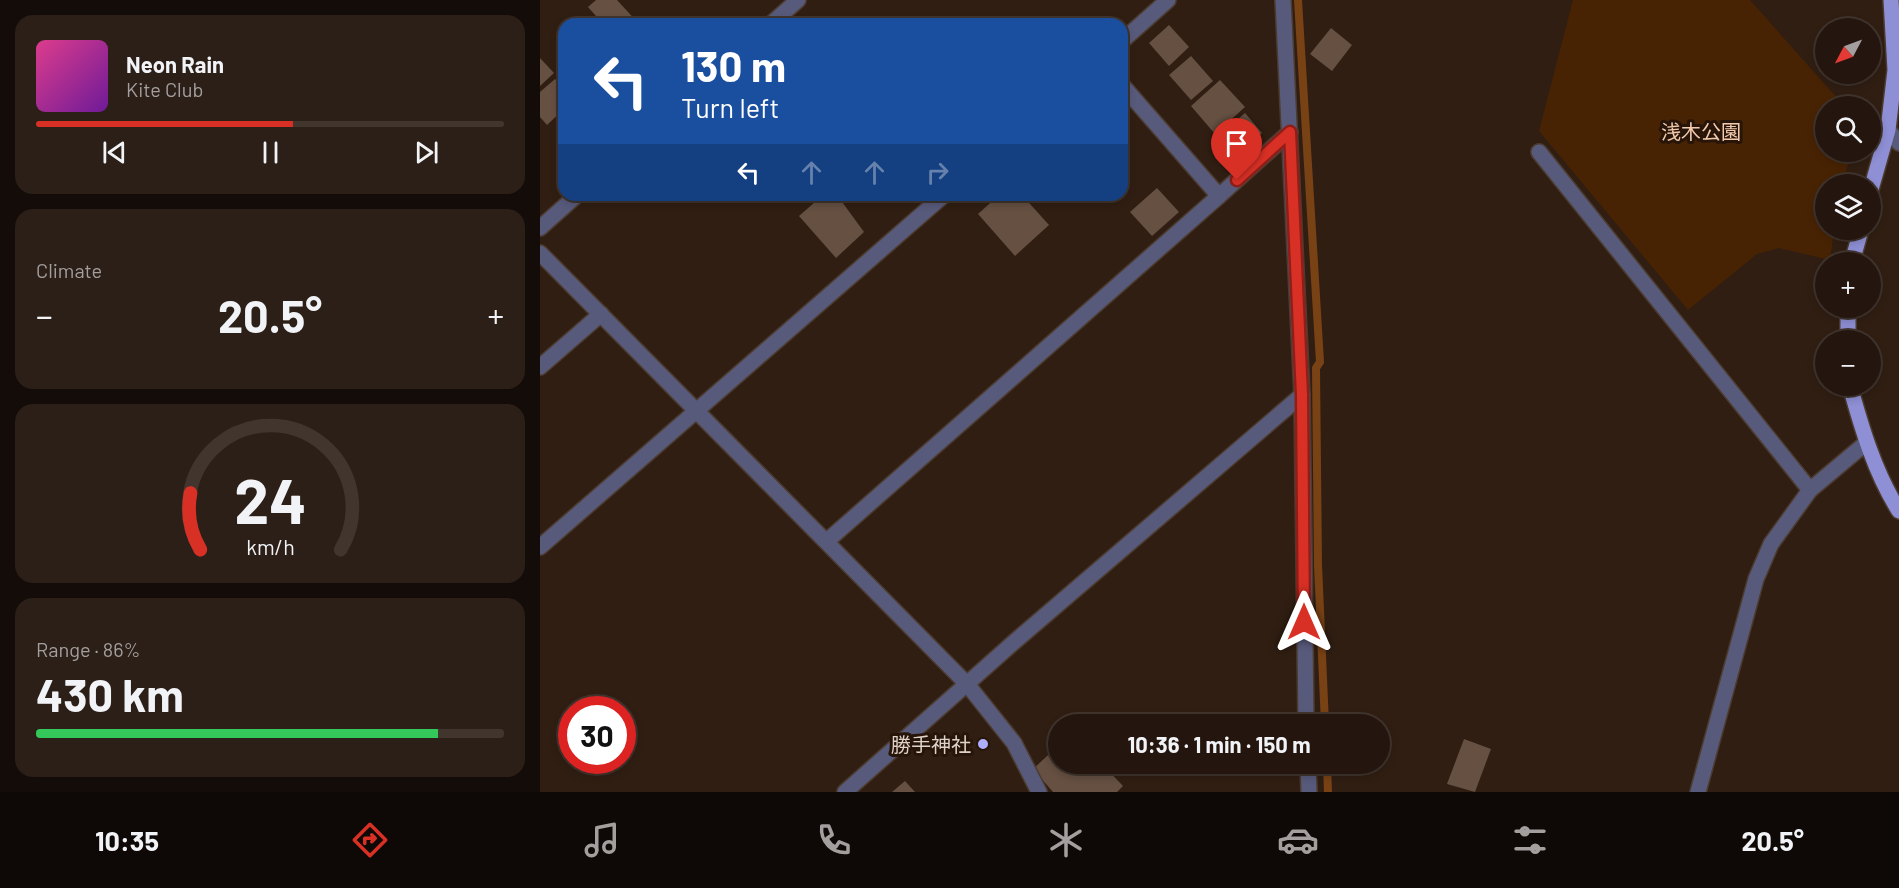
<!DOCTYPE html>
<meta charset="utf-8">
<style>
body{margin:0;font-family:Barlow,"Noto Sans JP",sans-serif;background:#2c1f17;color:#f1f3f6;height:100vh;display:flex;flex-direction:column;font-size:22px;white-space:nowrap}
*{box-sizing:border-box;margin:0}
p{font-size:20px;color:#a39f9e}
.icon{flex:none;width:33px;height:33px;fill:none;stroke:currentColor;stroke-width:2;stroke-linecap:round;stroke-linejoin:round}
.map{position:relative;flex:1;overflow:hidden}
.side{display:flex;flex-direction:column;gap:15px;padding:15px;background:#140c08;width:540px}
.side>*{flex:none}
.banner{position:absolute;left:18px;top:18px;width:570px;height:183px;border-radius:18px;box-shadow:0 3px 9px #0003,0 0 0 2px #41352e;background:#1a4fa0;color:#fff;overflow:hidden}
.needle{width:39px;rotate:229deg}
.buttons{position:absolute;left:1275px;top:18px;display:grid;gap:12px}
.buttons a{display:grid;place-items:center;width:66px;height:66px;border-radius:50%;background:#24160e;box-shadow:0 3px 9px #0003,0 0 0 2px #41352e;font-size:30px}
.speed{position:absolute;left:18px;top:696px;display:flex;gap:12px;font-size:30px;font-weight:700;text-align:center}
.speed>*{display:grid;place-content:center;width:78px;height:78px;border-radius:50%;background:#24160e;box-shadow:0 3px 9px #0003,0 0 0 2px #41352e;line-height:1}
.speed .limit{border:9px solid #d22;background:#fff;color:#111}
.pin{position:absolute;display:grid;place-items:center;width:51px;height:51px;color:#fff;margin:-62px -26px;border-radius:50% 50% 50% 0;rotate:-45deg;box-shadow:0 0 6px #0007}
.pin .icon{rotate:45deg}
.me{position:absolute;width:66px;margin:-33px;rotate:0deg;stroke-linejoin:round;filter:drop-shadow(0 0 4px #0008)}
.turn{display:flex;align-items:center;gap:21px;height:126px;padding:0 24px;font-size:27px}
.turn .icon{width:78px;height:78px;stroke-width:2.5}
.turn b{display:block;font-size:42px;line-height:51px}
.lanes{display:flex;align-items:center;height:57px;padding:0 24px;background:#0003;justify-content:center;gap:30px;direction:ltr}
.lanes .off{opacity:.35}
.big{font-size:45px;font-weight:700;line-height:1.1}
.side .card{flex:1;display:flex;flex-direction:column;justify-content:center;gap:9px;min-width:0;padding:0 21px;border-radius:18px;background:#2c1f17}
.side .dial{align-items:center;gap:0}
.dial svg{height:156px;overflow:visible;fill:none;stroke:#41352e;stroke-width:7;stroke-linecap:round;text-anchor:middle}
.dial text{fill:#f1f3f6;stroke:none}
.song{display:flex;align-items:center;gap:18px}
.cover{width:72px;height:72px;border-radius:9px;background:linear-gradient(135deg,hsl(330 70% 55%),hsl(280 70% 35%))}
.played{height:6px;border-radius:3px;background:linear-gradient(90deg,#d93025 55%,#41352e 55%)}
.keys{display:flex;justify-content:space-around;direction:ltr}
.heat{display:flex;justify-content:space-between;align-items:center;font-size:33px;direction:ltr}
.charge{height:9px;border-radius:4px;background:linear-gradient(90deg,#34c759 86%,#41352e 0)}
.trip{position:absolute;left:508px;top:714px;width:342px;height:60px;border-radius:30px;background:#24160e;box-shadow:0 3px 9px #0003,0 0 0 2px #41352e;font-weight:700;line-height:60px;text-align:center}
.menu{display:flex;height:96px;justify-content:space-around;align-items:center;background:#0e0906;color:#a39f9e}
.menu .icon{width:42px;height:42px}
.menu .current{color:#d93025}
.menu b{font-size:27px;color:#f1f3f6}
main{display:flex;flex:1;min-height:0}
.map>svg:first-child{display:block}
.green{fill:#482303}
.lines{fill:none;stroke-linecap:round;stroke-linejoin:round}
.stream{stroke:#794215;stroke-width:8}
.building{fill:#655042}
.minor-casing{stroke:#4c3b2f;stroke-width:18}
.major-casing{stroke:#4c3b2f;stroke-width:18}
.minor{stroke:#585a7b;stroke-width:15}
.major{stroke:#8e8fd4;stroke-width:15}
.route-casing{stroke:#8d1f18;stroke-width:15}
.route{stroke:#d93025;stroke-width:10}
.poi-dot{fill:#adaffb;stroke:#261508;stroke-width:2}
.labels{text-anchor:middle;dominant-baseline:central;stroke-width:6;stroke-linejoin:round;paint-order:stroke}
.park-label{font-size:20px;fill:#f3caae;stroke:#261508}
.poi-label{font-size:20px;fill:#dfd2ca;stroke:#261508;text-anchor:end}
</style>
<main>
<section class="side">
<div class="card">
<div class="song"><i class="cover"></i><div><b>Neon Rain</b><p>Kite Club</p></div></div>
<div class="played"></div>
<div class="keys"><svg class="icon" aria-label="previous" viewBox="0 0 24 24"><path d="M18 5L8 12l10 7zM5 5v14"/></svg><svg class="icon" aria-label="pause" viewBox="0 0 24 24"><path d="M8 5v14M16 5v14"/></svg><svg class="icon" aria-label="next" viewBox="0 0 24 24"><path d="M6 5l10 7-10 7zM19 5v14"/></svg></div>
</div>
<div class="card"><p>Climate</p>
<div class="heat"><a>−</a><b class="big">20.5°</b><a>+</a></div>
</div>
<div class="card dial"><svg viewBox="0 0 100 80">
<path d="M14 69A42 42 0 1 1 86 69"/>
<path d="M14 69A42 42 0 0 1 9 40" stroke="#d93025"/>
<text x="50" y="56" font-size="32" font-weight="700">24</text>
<text x="50" y="72" font-size="11">km/h</text>
</svg></div>
<div class="card"><p>Range · 86%</p><b class="big">430 km</b><div class="charge"></div></div>
</section>
<div class="map">
<svg width="1359" height="792" viewBox="0 0 1359 792">
<rect width="100%" height="100%" fill="#301e12"/>
<polygon class="green" points="1033,0 1210,0 1304,106 1286,106 1286,152 1311,152 1303,184 1286,184 1286,230 1294,230 1290,260 1239,248 1217,254 1148,310 999,131"/>
<g class="lines">
<g class="stream">
<polyline points="758,0 780,362 776,368 778,565 785,724"/>
<polyline points="787,764 788,792"/>
</g>
</g>
<g class="building">
<polygon points="56,0 77,0 99,24 63,24 48,7"/>
<polygon points="629,25 649,47 629,66 609,43"/>
<polygon points="791,28 812,45 792,71 770,54"/>
<polygon points="651,56 673,81 651,100 629,75"/>
<polygon points="0,58 14,73 0,86"/>
<polygon points="15,79 24,88 24,109 7,125 0,117 0,92"/>
<polygon points="680,80 705,107 675,134 651,106"/>
<polygon points="705,113 722,133 694,158 676,138"/>
<polygon points="617,188 639,212 612,236 590,212"/>
<polygon points="283,195 297,195 324,232 296,258 259,216"/>
<polygon points="459,195 482,195 509,225 475,256 438,214"/>
<polygon points="924,739 951,749 935,792 907,784"/>
<polygon points="519,745 519,764 562,764 583,786 577,792 513,792 493,769"/>
<polygon points="365,781 375,792 352,792"/>
</g>
<g class="lines">
<defs>
<g id="minor">
<polyline points="743,0 762,395 766,724"/>
<polyline points="231,24 258,0"/>
<polyline points="582,41 628,0"/>
<polyline points="582,85 679,196 750,132"/>
<polyline points="1348,130 1359,143"/>
<polyline points="999,152 1270,490"/>
<polyline points="0,228 37,195"/>
<polyline points="0,253 427,684 474,743 499,792"/>
<polyline points="0,367 61,314"/>
<polyline points="287,541 679,196"/>
<polyline points="0,547 404,195"/>
<polyline points="768,764 769,792"/>
<polyline points="305,792 473,643 762,395"/>
<polyline points="1158,792 1216,579 1231,544 1270,490 1326,443"/>
</g>
<g id="major">
<polyline points="1330,193 1348,130 1355,70 1351,0"/>
<polyline points="1312,262 1321,230"/>
<polyline points="1308,340 1308,308"/>
<path d="M1310,386C1322,429 1335,473 1359,511"/>
</g>
</defs>
<use href="#minor" class="minor-casing"/>
<use href="#major" class="major-casing"/>
<use href="#minor" class="minor"/>
<use href="#major" class="major"/>
</g>
<g class="lines">
<defs>
<polyline id="route" points="697,180 750,132 762,395 764,622"/>
</defs>
<use href="#route" class="route-casing"/>
<use href="#route" class="route"/>
</g>
<circle class="poi-dot" cx="443" cy="744" r="6"/>
<g class="labels">
<g class="park-label">
<text x="1161" y="131">浅木公園</text>
</g>
<g class="poi-label">
<text x="431" y="744">勝手神社</text>
</g>
</g>
</svg>
<div class="buttons">
<a><svg class="needle" viewBox="-14 -14 28 28"><path d="M0-13l5 13h-10z" fill="#e53935"/><path d="M0 13l5-13h-10z" fill="#a39f9e"/></svg></a>
<a><svg class="icon" aria-label="search" viewBox="0 0 24 24"><circle cx="10" cy="10" r="6"/><path d="M15 15l6 6"/></svg></a>
<a><svg class="icon" aria-label="layers" viewBox="0 0 24 24"><path d="M12 4l9 5-9 5-9-5zM3 14l9 5 9-5"/></svg></a>
<a>+</a>
<a>−</a>
</div>
<div class="speed"><div class="limit">30</div></div>
<div class="pin" style="left:697px;top:180px;background:#d93025"><svg class="icon" aria-label="arrive" viewBox="0 0 24 24"><path d="M6 21V4h12l-3 4 3 4H6"/></svg></div>
<svg class="me" style="left:764px;top:622px" viewBox="-20 -20 40 40"><path d="M0-17L14 15 0 8-14 15z" fill="#d93025" stroke="#fff" stroke-width="4"/></svg>
<div class="trip">10:36 · 1 min · 150 m</div>
<div class="banner">
<div class="turn"><svg class="icon" aria-label="left" viewBox="0 0 24 24"><path d="M17 20v-9H6M10 6l-5 5 5 5"/></svg><div><b>130 m</b>Turn left</div></div>
<div class="lanes"><svg class="icon" aria-label="left" viewBox="0 0 24 24"><path d="M17 20v-9H6M10 6l-5 5 5 5"/></svg><svg class="icon off" aria-label="ahead" viewBox="0 0 24 24"><path d="M12 20V5M6 11l6-6 6 6"/></svg><svg class="icon off" aria-label="ahead" viewBox="0 0 24 24"><path d="M12 20V5M6 11l6-6 6 6"/></svg><svg class="icon off" aria-label="right" viewBox="0 0 24 24"><path d="M7 20v-9h11M14 6l5 5-5 5"/></svg></div>
</div>
</div>
</main>
<nav class="menu">
<b>10:35</b>
<svg class="icon current" aria-label="directions" viewBox="0 0 24 24"><path d="M12 3l9 9-9 9-9-9zM9 14v-3h6M13 9l2 2-2 2"/></svg>
<svg class="icon" aria-label="music" viewBox="0 0 24 24"><path d="M9 18V5l10-2v13"/><circle cx="6" cy="18" r="3"/><circle cx="16" cy="16" r="3"/></svg>
<svg class="icon" aria-label="phone" viewBox="0 0 24 24"><path d="M5 4h4l2 5-3 2q2 4 5 5l2-3 5 2v4C11 20 4 13 5 4z"/></svg>
<svg class="icon" aria-label="climate" viewBox="0 0 24 24"><path d="M12 3v18M4 7l16 10M4 17L20 7"/></svg>
<svg class="icon" aria-label="car" viewBox="0 0 24 24"><path d="M5 17H2v-5l4-1 3-4h7l3 4 3 1v5h-3M9 17h6M6 11h13"/><circle cx="7" cy="17" r="2"/><circle cx="17" cy="17" r="2"/></svg>
<svg class="icon" aria-label="filters" viewBox="0 0 24 24"><path d="M4 7h16M4 17h16"/><circle cx="9" cy="7" r="2"/><circle cx="15" cy="17" r="2"/></svg>
<b>20.5°</b>
</nav>
